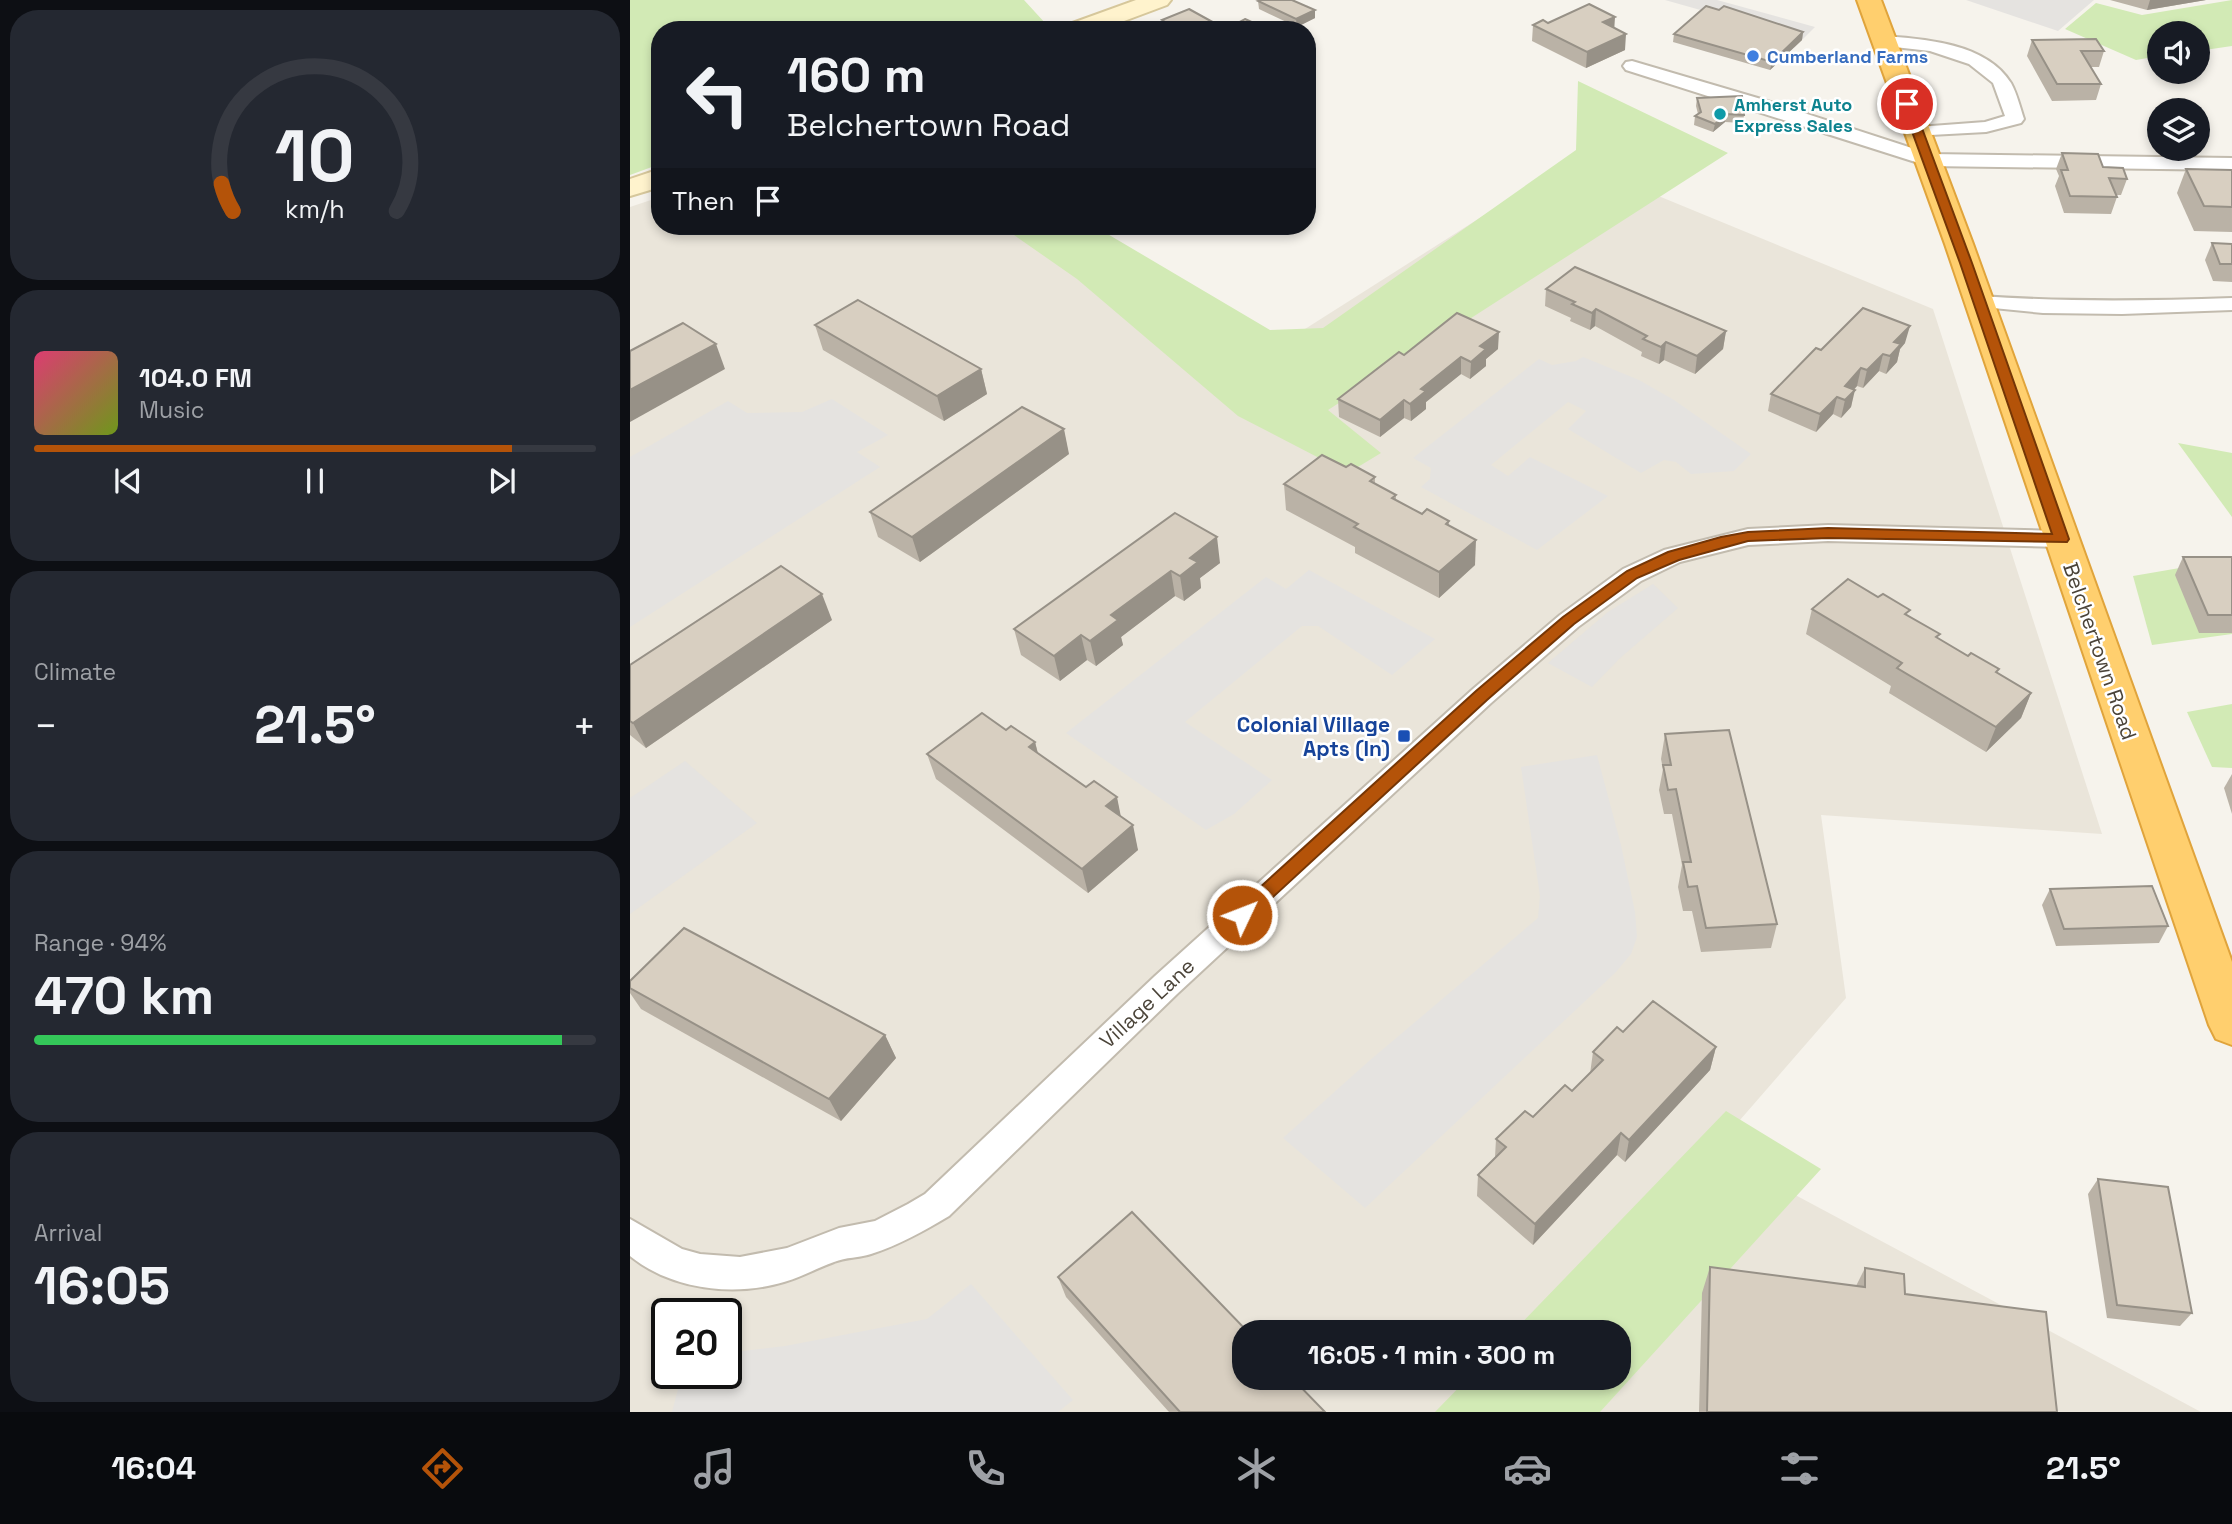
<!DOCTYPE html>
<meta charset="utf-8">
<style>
body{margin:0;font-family:"Space Grotesk",sans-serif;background:#242831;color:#f1f3f6;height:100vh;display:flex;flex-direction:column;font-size:26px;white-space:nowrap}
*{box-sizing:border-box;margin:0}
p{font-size:23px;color:#9ea1a6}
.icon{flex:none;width:38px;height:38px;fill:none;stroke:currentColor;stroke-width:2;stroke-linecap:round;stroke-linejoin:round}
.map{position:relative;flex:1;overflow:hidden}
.drawer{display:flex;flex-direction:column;gap:10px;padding:10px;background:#0d0f14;width:630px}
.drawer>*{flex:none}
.banner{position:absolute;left:21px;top:21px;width:665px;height:214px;border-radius:28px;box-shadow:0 4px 10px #0003;background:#171b24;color:#f1f3f6;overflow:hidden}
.controls{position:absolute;left:1517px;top:21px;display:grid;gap:14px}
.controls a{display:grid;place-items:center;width:63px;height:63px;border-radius:50%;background:#171b24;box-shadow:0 4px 10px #0003;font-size:35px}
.speed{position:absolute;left:21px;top:1298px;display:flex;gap:14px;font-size:35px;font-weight:700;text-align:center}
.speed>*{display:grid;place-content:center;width:91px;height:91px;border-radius:50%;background:#171b24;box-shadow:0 4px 10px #0003;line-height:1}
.speed .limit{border:4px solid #111;border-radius:10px;background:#fff;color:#111}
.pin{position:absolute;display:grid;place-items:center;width:60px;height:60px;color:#fff;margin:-30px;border:4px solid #fff;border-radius:50%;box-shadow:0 2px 7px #0007}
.me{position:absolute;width:77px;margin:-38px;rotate:47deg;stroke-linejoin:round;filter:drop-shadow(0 0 5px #0008)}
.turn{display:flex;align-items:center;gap:24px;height:147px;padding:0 21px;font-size:32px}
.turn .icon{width:91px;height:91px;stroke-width:2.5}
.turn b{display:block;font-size:49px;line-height:60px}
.then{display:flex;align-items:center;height:66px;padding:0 21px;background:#0003;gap:14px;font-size:26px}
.big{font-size:52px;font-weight:700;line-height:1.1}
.drawer .tile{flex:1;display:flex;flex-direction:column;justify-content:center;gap:10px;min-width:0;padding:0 24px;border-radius:28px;background:#242831}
.drawer .dial{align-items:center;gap:0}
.dial svg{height:182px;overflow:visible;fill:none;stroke:#363941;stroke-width:7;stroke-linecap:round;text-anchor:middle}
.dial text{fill:#f1f3f6;stroke:none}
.song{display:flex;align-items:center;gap:21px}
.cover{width:84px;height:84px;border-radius:10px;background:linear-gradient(135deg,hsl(340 70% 55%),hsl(80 70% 35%))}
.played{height:7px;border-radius:4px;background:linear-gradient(90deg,#b45309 85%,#363941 85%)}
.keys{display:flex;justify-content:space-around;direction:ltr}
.heat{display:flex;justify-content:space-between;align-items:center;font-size:38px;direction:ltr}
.charge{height:10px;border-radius:5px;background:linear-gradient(90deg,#34c759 94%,#363941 0)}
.trip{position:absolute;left:602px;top:1320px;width:399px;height:70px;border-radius:28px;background:#171b24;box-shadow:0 4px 10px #0003;font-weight:700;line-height:70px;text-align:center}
.tab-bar{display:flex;height:112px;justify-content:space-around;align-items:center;background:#090b0e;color:#9ea1a6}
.tab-bar .icon{width:49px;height:49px}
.tab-bar .selected{color:#b45309}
.tab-bar b{font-size:32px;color:#f1f3f6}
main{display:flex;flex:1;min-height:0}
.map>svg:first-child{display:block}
.residential{fill:#eae5da;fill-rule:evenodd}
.green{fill:#d2eab5}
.parking{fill:#e5e3e0}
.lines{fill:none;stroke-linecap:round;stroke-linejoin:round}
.lane-casing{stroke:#c2bbae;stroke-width:4}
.secondary-casing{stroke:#d6c79b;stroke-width:4}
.highway-casing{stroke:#e0a43c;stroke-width:4}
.lane{fill:#fff;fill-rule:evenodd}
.secondary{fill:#fff3cd;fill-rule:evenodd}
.highway{fill:#ffcf6e;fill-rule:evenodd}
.wall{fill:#bab2a6}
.shaded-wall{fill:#979187}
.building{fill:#d8cfc1;stroke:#979187;stroke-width:2}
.route{fill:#b45309;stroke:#753606;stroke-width:2}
.shop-dot{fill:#3f7fe0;stroke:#fff;stroke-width:2.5}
.culture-dot{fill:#0f9aa8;stroke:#fff;stroke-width:2.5}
.transit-dot{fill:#1a4fb4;stroke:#fff;stroke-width:2.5}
.labels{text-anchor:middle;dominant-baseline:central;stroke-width:5;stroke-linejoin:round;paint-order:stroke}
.far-shop-label{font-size:18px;font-weight:bold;fill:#366cbe;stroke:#fff;text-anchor:start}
.far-culture-label{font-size:18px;font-weight:bold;fill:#0d838f;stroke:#fff;text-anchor:start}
.street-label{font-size:21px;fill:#4b4439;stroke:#fff}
.transit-label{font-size:21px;font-weight:bold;fill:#164399;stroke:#fff;text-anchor:end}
</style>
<main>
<section class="drawer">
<div class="tile dial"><svg viewBox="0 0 100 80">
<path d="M14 69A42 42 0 1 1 86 69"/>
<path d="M14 69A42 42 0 0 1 9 57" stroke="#b45309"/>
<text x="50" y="56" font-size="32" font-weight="700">10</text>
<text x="50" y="72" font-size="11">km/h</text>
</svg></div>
<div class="tile">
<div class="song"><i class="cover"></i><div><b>104.0 FM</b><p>Music</p></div></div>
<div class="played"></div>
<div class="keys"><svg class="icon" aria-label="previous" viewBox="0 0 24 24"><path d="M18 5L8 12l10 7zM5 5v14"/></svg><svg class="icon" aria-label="pause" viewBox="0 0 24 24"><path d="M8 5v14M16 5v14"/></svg><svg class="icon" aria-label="next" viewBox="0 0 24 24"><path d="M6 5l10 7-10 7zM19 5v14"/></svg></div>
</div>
<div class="tile"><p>Climate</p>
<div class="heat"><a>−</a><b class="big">21.5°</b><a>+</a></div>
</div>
<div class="tile"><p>Range · 94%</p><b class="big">470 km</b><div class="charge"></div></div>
<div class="tile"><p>Arrival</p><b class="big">16:05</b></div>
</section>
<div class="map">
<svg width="1602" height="1412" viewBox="0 0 1602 1412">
<rect width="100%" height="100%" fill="#f6f3ec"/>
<path class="residential" d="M941,160L1303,309L1472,834L1191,815L1216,998L1083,1151L1571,1412H0V207L30,197V226H421L631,357ZM37,1314H96V1374H37ZM614,1332H989V1377H614Z"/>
<g class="green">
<polygon points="0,0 394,0 416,24 399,30 30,30 30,164 0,175"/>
<polygon points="1602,0 1602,46 1568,51 1568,33 1530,33 1529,56 1506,60 1435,29 1466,3 1512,15"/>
<polygon points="948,81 1098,153 698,410 751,453 718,473 608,416 447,279 371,226 464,226 640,330 693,328 946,150"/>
<polygon points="1548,443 1602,453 1602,517"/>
<polygon points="1602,559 1602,634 1522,645 1503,576"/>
<polygon points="1602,704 1602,768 1582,767 1557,712"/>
<polygon points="1096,1111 1191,1169 970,1412 805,1412 839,1377 989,1377 989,1332 883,1332"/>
</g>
<g class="parking">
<polygon points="1035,0 1087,0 1185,27 1173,39"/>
<polygon points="1336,0 1464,0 1428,31"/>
<polygon points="953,357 1009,380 1044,400 1121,454 1104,471 1061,474 1046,462 1034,460 1011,473 938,429 956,411 938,402 861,465 878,476 900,457 978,496 907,550 791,487 800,479 801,468 783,458 909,359 922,365 946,361"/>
<polygon points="202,399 258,435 227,452 250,467 0,627 0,457 98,401 117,413 172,412"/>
<polygon points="679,570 805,639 762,675 688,626 672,626 555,722 642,780 604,814 576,830 436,733 636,577 656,589"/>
<polygon points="1023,584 1048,608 989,659 962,687 918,663 978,612"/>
<polygon points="967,755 991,845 1005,912 1007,937 1001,954 986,972 735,1208 653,1138 739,1061 908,918 910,896 891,767"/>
<polygon points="55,761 127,823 0,914 0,798"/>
<polygon points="341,1284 443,1400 428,1412 42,1412 52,1374 96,1374 96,1353 155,1346 297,1319"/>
</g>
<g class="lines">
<defs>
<g id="lane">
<path d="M1253,36C1295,39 1356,43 1381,83C1387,94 1390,107 1394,119L1391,123L1356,132L1282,136L1279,132L1288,127L1355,122L1375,116L1363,83L1339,64L1300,51L1247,45L1245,41Z"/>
<polygon points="1002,61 1131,99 1300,154 1602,158 1602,170 1298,166 996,70 993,66 996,62"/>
<path d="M1350,296C1434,302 1517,301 1602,298V310L1492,314L1413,313L1343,306L1340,302L1343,298Z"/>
<path d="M1198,525L1431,531L1439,533L1443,539L1439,545L1431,547L1198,541L1118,545L1050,562L1011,581L948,627L861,703L547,994L319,1216C294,1231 269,1245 241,1254C229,1258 216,1257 204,1262C187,1268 172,1277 154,1282C104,1297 42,1290 0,1256V1219L52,1249L70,1254L110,1257L157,1248L209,1228L245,1221L278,1204L295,1194L525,976L843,689L930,615L993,569L1034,550L1118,529Z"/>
</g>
<g id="secondary">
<polygon points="506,0 541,0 537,5 470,30 434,30 437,25"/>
<polygon points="30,169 30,187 0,196 0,179"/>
</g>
<polygon id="highway" points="1227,0 1251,0 1343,244 1602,962 1602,1045 1586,1039 1579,1025 1315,244"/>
</defs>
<use href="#lane" class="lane-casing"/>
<use href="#secondary" class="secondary-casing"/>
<use href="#highway" class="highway-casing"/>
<use href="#lane" class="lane"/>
<use href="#secondary" class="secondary"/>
<use href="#highway" class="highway"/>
</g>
<g class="wall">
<polygon points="1480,0 1576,0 1517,10"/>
<polygon points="628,1 671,4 685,18 667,27 629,9"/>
<polygon points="532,20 597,30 533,30"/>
<polygon points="918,23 984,28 995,50 956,68 902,41 903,25"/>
<polygon points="604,25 635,30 604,30"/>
<polygon points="1173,32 1172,40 1140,70 1043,42 1044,34"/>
<polygon points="1402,40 1474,51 1469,67 1461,67 1471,84 1466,100 1422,101 1397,56"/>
<polygon points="1067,98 1114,115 1113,123 1095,122 1083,132 1064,125 1065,116 1068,114 1066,106"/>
<polygon points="1432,153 1473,167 1497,179 1491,195 1486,195 1487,197 1481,214 1434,213 1425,186 1429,176 1426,169"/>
<polygon points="1556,169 1602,170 1602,232 1564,231 1547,193"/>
<polygon points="1582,243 1602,244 1602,282 1583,281 1575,260"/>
<polygon points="916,289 1096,331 1093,349 1065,374 1034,360 1029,364 1011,356 1012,352 965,326 960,330 940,321 941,318 915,306"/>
<polygon points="185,325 351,369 357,394 314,421 193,350"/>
<polygon points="1275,343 1270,349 1267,362 1256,374 1249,371 1233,388 1227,386 1224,390 1221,407 1211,418 1203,414 1186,432 1138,411 1141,394 1191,350"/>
<polygon points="868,349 856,359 856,366 840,379 831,374 796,402 796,409 781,421 774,418 750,437 709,417 708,399 774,355"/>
<polygon points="439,454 290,562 248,537 240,512"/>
<polygon points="716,467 745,477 745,484 766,495 766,500 792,514 819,521 819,526 845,565 809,598 725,553 725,547 656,510 654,484"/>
<polygon points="545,513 590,563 570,578 571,588 554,601 545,596 491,637 493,645 466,666 457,660 430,681 391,655 384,629"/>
<polygon points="1553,557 1602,557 1602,633 1569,633 1545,575"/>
<polygon points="1248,597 1278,615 1308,638 1401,693 1391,718 1356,752 1259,693 1261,686 1176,634 1182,609"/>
<polygon points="202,620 16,748 0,735 0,665"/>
<polygon points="376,730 405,742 408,753 491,817 508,850 458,893 306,779 297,754"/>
<polygon points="1035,734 1147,924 1141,948 1071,952 1062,911 1053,911 1048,887 1052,865 1042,814 1034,814 1029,790 1033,769 1031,759"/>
<polygon points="1602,774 1602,814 1594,788"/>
<polygon points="1420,889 1538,926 1529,943 1426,946 1412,905"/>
<polygon points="0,981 255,1035 266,1058 211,1121 11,1009 0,993"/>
<polygon points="993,1032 1086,1047 1080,1070 995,1162 987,1155 903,1245 847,1196 848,1175 865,1157 866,1139 903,1117 942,1091 960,1074 963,1052"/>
<polygon points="1468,1179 1562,1313 1550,1326 1477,1318 1458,1194"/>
<polygon points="1080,1267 1226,1286 1235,1268 1275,1294 1427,1412 1069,1412 1072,1293"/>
<polygon points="428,1277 695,1412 539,1412 436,1297"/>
</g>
<g class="shaded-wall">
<polygon points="1520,0 1576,0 1517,10"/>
<polygon points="685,10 685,18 667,27 666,19"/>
<polygon points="985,17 984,33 973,22"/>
<polygon points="1173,32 1172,40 1140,70 1142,62"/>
<polygon points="996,34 995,50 956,68 957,52"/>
<polygon points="1096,114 1095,122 1083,132 1085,124"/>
<polygon points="966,309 965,326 960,330 962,313"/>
<polygon points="1280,326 1275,343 1270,349 1267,362 1256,374 1264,342"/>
<polygon points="1096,331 1093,349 1065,374 1067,356"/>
<polygon points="869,332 868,349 856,359 856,366 840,379 841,362 850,346"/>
<polygon points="1036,342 1034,360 1029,364 1031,347"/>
<polygon points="86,344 95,369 0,422 0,390"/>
<polygon points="1253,354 1249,371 1233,388 1237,370"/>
<polygon points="831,357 831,374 796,402 796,409 781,421 780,404 791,389"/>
<polygon points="1231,368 1227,386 1214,400 1215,386"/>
<polygon points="351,369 357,394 314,421 307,396"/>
<polygon points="1225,390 1221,407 1211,418 1215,400"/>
<polygon points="1207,397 1203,414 1186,432 1190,414"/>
<polygon points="774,400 774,418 750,437 750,420"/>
<polygon points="434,429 439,454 290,562 282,537"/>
<polygon points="587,537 590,563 570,578 571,588 554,601 550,576 560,558"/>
<polygon points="846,540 845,565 809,598 809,572"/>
<polygon points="541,571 545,596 491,637 493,645 466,666 460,641 481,615"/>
<polygon points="192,594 202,620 16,748 3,723"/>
<polygon points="451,635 457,660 430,681 424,656"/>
<polygon points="1401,693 1391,718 1356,752 1366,727"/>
<polygon points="405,742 411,767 399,747"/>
<polygon points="487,797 492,822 476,806"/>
<polygon points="503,825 508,850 458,893 452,869"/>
<polygon points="255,1035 266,1058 211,1121 199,1099"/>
<polygon points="1086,1047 1080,1070 995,1162 999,1140"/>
<polygon points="991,1133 987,1155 903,1245 905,1224"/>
</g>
<g class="building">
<polygon points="631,0 663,0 662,0 685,10 666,19 628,1"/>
<polygon points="959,4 985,17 973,22 996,34 957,52 903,25 913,20 918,23"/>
<polygon points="1076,6 1089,10 1094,6 1173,32 1142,62 1044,34"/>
<polygon points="559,9 597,30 549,30 532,20"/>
<polygon points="615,19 635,28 631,30 615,30 604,25"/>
<polygon points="1466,39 1474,51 1451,51 1471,84 1427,84 1402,40"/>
<polygon points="1112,96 1114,115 1096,114 1085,124 1065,116 1071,112 1067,98"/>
<polygon points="1432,153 1468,154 1473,167 1493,168 1497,179 1479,178 1487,197 1440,196 1431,170 1438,170"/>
<polygon points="1556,169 1602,170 1602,207 1574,206"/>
<polygon points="1582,243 1602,244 1602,264 1590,264"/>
<polygon points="945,267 1096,331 1067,356 1036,342 1031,347 1013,339 1017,336 966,309 962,313 942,304 945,302 916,289"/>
<polygon points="228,300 351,369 307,396 185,325"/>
<polygon points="1233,308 1280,326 1264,342 1271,344 1260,356 1253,354 1237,370 1231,368 1215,386 1225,390 1215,400 1207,397 1190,414 1141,394 1186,348 1191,350"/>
<polygon points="827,313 869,332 850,346 856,349 841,362 831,357 791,389 796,391 780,404 774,400 750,420 708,399 769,352 774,355"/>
<polygon points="53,323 86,344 0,390 0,351"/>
<polygon points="392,407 434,429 282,537 240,512"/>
<polygon points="692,455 716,467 721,464 745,477 740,481 766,495 762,498 792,514 797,509 819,521 816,524 846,540 809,572 724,527 728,524 654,484"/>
<polygon points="545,513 587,537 560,558 568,562 550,576 541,571 481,615 488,620 460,641 451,635 424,656 384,629"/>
<polygon points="1553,557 1602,557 1602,615 1578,615"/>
<polygon points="151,566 192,594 3,723 0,721 0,665"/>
<polygon points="1218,579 1248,597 1253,594 1280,610 1275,614 1310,634 1306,637 1338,656 1341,653 1369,669 1366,672 1401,693 1366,727 1267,668 1272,663 1182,609"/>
<polygon points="352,713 376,730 381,726 405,742 399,747 456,787 464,781 487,797 476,806 503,825 452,869 297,754"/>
<polygon points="1099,730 1147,924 1076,928 1067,886 1058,887 1053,862 1061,862 1046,789 1038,790 1033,765 1041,765 1035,734"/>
<polygon points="1522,886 1538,926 1434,929 1420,889"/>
<polygon points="54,928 255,1035 199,1099 0,988 0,981"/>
<polygon points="1023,1001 1086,1047 999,1140 991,1133 905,1224 848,1175 876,1147 866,1139 895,1111 903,1117 935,1085 942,1091 973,1060 963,1052 987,1027 993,1032"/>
<polygon points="1468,1179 1538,1187 1562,1313 1487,1305"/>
<polygon points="502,1212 618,1332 614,1332 614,1377 661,1377 695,1412 550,1412 428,1277"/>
<polygon points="1080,1267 1235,1287 1235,1268 1274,1274 1275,1294 1416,1312 1427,1412 1077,1412"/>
</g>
<polygon class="route" points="1273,102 1283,104 1342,263 1439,539 1437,542 1198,538 1118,541 1049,560 1007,578 944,624 857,700 618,920 612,922 606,920 603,915 606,909 846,691 933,617 997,571 1038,552 1091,537 1118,532 1198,528 1422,534 1330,263 1272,104"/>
<circle class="shop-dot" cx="1123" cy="56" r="7"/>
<circle class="culture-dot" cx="1090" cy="114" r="7"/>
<rect class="transit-dot" x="767" y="729" width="14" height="14" rx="3.5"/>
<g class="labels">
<g class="far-shop-label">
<text x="1137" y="56">Cumberland Farms</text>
</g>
<g class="far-culture-label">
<text x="1104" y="104">Amherst Auto<tspan x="1104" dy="21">Express Sales</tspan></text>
</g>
<g class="street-label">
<text transform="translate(1470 651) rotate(71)">Belchertown Road</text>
<text transform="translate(517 1003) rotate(-43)">Village Lane</text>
</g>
<g class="transit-label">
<text x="760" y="724">Colonial Village<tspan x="760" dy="24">Apts (In)</tspan></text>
</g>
</g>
</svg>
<div class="controls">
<a><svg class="icon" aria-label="sound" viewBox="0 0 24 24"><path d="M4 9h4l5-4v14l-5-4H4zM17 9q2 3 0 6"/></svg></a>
<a><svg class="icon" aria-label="layers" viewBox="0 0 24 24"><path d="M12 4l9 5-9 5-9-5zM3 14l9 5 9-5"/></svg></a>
</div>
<div class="speed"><div class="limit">20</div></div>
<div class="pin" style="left:1277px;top:104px;background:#d93025"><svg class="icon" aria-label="arrive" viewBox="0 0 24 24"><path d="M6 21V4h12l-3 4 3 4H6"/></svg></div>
<svg class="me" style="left:612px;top:915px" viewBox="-20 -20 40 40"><circle r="17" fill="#b45309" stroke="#fff" stroke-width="3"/><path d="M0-11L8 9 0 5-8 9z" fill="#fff"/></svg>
<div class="trip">16:05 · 1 min · 300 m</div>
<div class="banner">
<div class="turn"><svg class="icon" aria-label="left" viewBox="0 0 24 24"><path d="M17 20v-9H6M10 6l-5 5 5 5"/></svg><div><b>160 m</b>Belchertown Road</div></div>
<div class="then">Then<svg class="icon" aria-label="arrive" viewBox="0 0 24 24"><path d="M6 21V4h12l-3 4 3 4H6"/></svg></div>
</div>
</div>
</main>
<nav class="tab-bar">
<b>16:04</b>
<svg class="icon selected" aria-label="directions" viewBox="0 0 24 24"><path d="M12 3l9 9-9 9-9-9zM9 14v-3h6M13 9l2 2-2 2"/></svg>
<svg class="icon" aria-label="music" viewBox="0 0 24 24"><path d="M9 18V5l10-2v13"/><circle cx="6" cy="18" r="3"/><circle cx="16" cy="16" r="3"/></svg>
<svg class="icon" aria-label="phone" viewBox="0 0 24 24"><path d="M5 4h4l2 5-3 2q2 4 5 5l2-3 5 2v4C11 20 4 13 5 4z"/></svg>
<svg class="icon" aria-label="climate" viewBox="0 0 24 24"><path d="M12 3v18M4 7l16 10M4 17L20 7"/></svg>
<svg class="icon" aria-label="car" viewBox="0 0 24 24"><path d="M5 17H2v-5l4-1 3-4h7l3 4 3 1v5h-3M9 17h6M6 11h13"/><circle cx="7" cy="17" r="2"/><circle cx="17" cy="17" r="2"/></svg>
<svg class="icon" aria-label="filters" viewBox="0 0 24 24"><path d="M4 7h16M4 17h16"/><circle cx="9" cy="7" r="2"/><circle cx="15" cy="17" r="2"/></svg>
<b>21.5°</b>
</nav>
